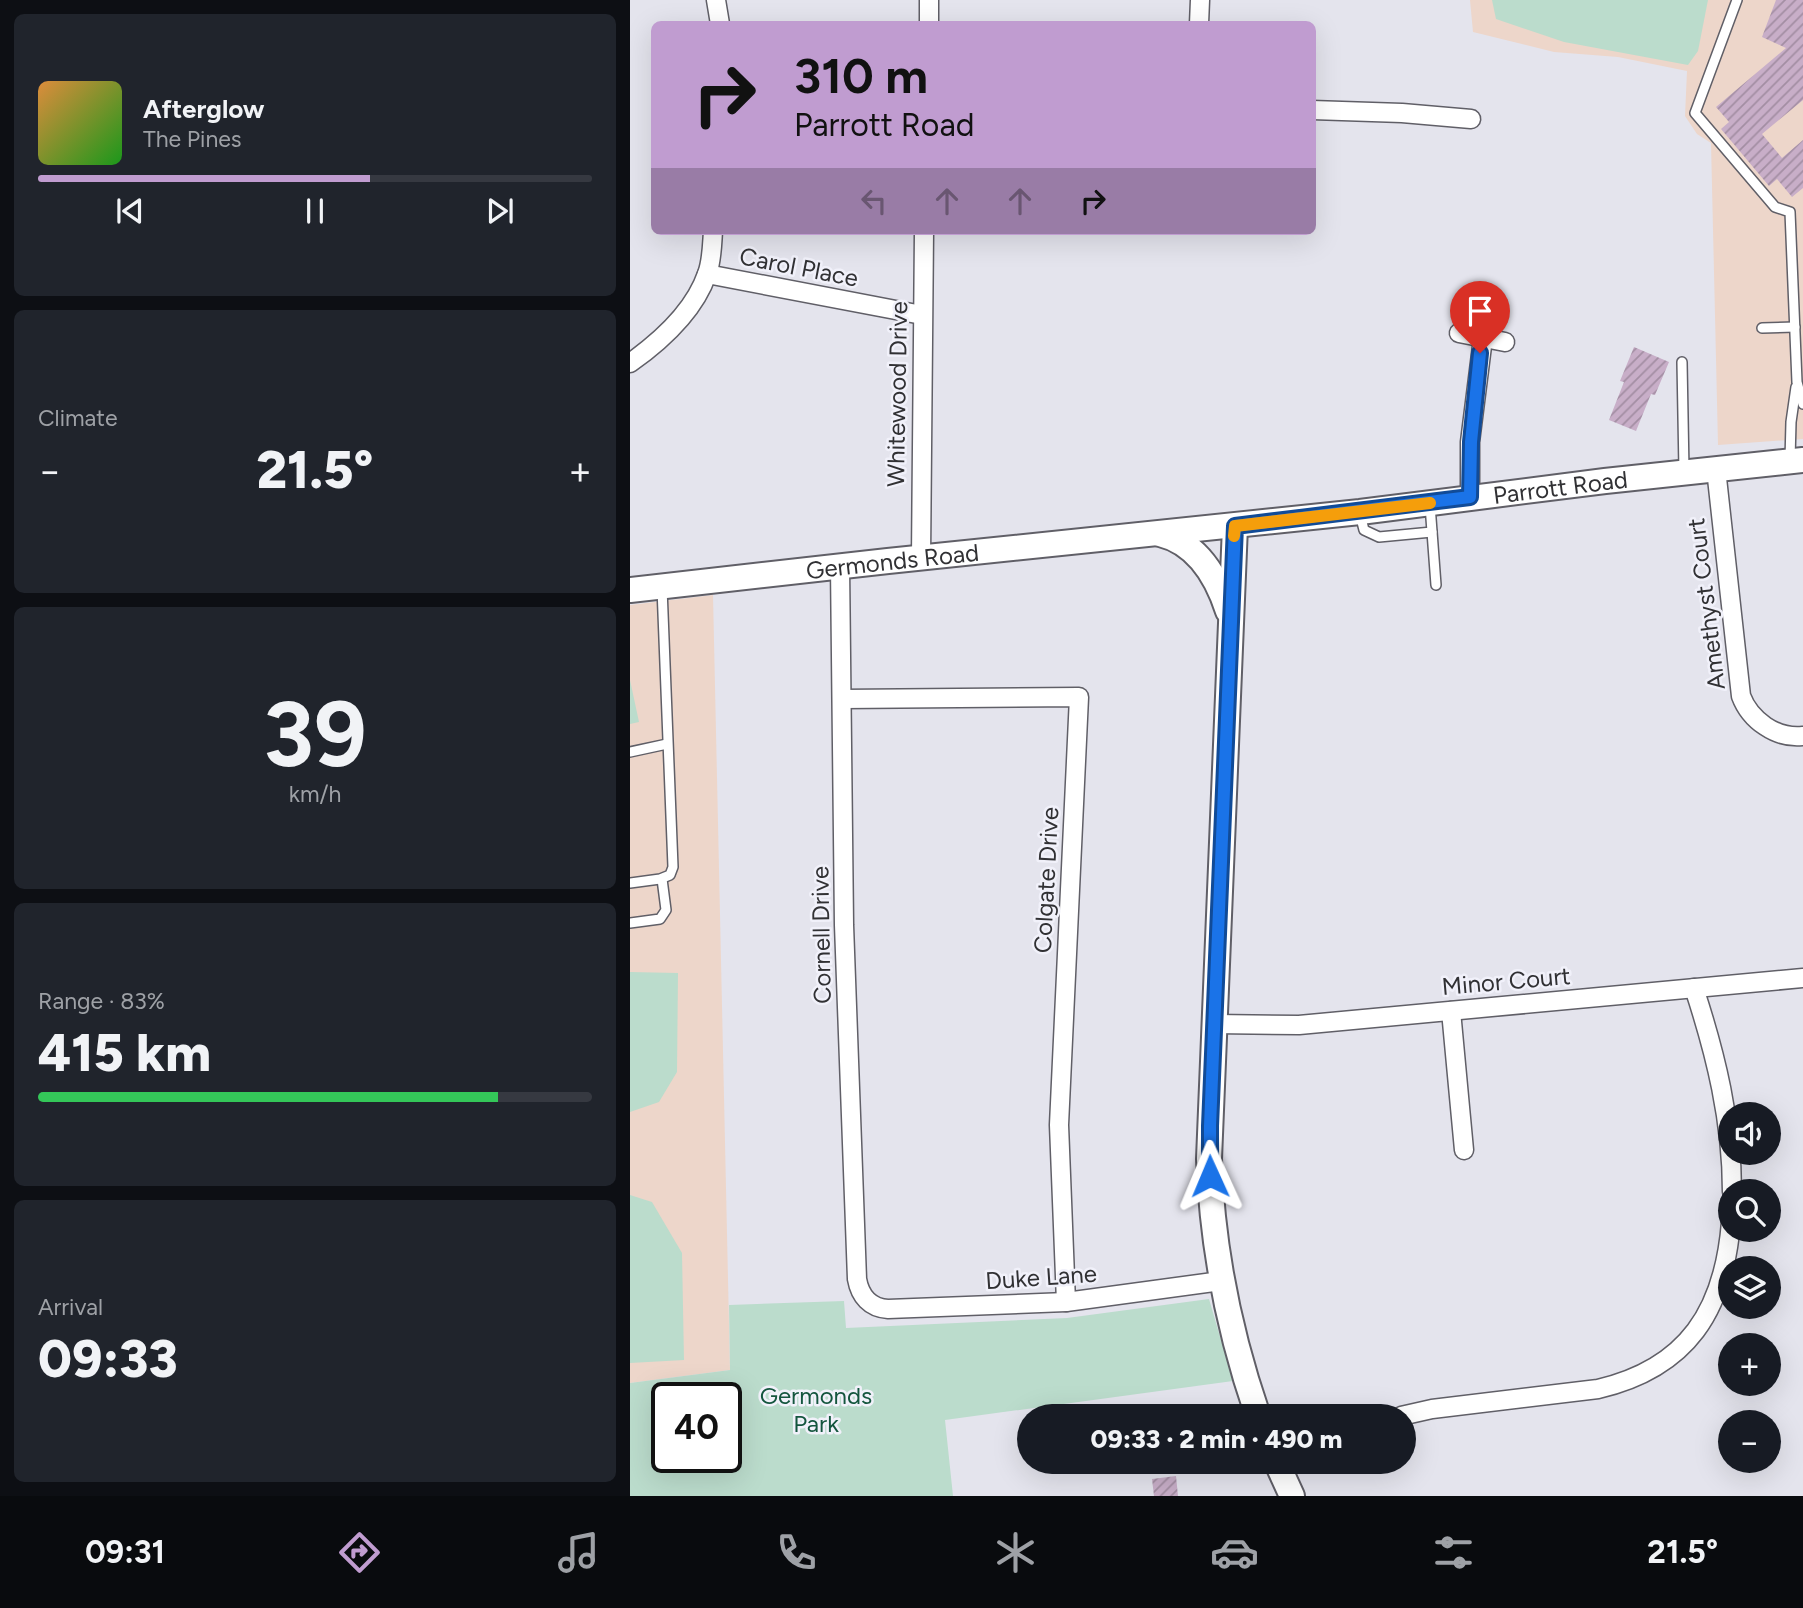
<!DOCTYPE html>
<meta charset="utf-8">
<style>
body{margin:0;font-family:Figtree,sans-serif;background:#20242c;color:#f1f3f6;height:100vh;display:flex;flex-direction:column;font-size:26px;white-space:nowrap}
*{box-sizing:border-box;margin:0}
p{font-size:23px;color:#9ea1a6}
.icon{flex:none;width:38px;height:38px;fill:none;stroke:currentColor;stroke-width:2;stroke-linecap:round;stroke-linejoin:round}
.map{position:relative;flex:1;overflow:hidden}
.details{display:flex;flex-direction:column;gap:14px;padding:14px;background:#0d0f14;width:630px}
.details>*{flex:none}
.top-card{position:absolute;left:21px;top:21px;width:665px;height:214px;border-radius:10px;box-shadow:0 7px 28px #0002;background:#c09cd0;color:#111;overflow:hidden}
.fabs{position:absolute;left:1088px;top:1102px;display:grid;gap:14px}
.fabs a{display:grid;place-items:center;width:63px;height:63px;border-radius:50%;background:#171b24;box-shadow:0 7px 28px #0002;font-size:35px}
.speed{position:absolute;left:21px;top:1382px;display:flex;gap:14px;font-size:35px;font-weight:700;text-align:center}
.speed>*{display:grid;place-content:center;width:91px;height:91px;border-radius:50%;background:#171b24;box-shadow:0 7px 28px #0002;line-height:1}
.speed .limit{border:4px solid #111;border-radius:10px;background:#fff;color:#111}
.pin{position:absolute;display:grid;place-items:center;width:60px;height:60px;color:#fff;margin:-72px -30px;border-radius:50% 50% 50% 0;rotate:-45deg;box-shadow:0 0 7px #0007}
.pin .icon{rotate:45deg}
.me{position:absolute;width:77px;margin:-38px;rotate:359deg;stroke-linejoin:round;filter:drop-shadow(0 0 5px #0008)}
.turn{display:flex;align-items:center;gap:24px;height:147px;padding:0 28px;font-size:32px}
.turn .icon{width:91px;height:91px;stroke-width:2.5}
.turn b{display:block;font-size:49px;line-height:60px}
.lanes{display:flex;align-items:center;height:66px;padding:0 28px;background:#0003;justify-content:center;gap:35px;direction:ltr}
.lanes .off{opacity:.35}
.big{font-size:52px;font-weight:800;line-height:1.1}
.details .card{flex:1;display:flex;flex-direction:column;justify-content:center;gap:10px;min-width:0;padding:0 24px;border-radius:10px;background:#20242c}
.details .dial{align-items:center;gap:0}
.dial b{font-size:91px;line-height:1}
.song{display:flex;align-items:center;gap:21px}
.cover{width:84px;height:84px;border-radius:10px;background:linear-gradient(135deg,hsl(30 70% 55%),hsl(120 70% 35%))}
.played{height:7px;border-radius:4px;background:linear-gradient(90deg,#c09cd0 60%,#363941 60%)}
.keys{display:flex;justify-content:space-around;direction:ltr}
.heat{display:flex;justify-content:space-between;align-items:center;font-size:38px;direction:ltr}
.charge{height:10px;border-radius:5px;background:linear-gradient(90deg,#34c759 83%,#363941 0)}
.trip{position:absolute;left:387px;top:1404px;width:399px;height:70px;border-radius:35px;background:#171b24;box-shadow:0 7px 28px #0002;font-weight:800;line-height:70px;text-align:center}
.dock{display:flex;height:112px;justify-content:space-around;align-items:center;background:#090b0e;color:#9ea1a6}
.dock .icon{width:49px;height:49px}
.dock .active{color:#c09cd0}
.dock b{font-size:32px;color:#f1f3f6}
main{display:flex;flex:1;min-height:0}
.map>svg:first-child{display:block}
.education{fill:#edd6ca}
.park{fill:#bbdccc;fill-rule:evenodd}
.building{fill:url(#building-hatch)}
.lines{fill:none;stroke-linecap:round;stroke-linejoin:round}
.lane-casing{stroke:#605f67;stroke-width:12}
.street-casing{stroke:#605f67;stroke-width:21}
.secondary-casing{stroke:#605f67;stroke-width:28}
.lane{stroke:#fff;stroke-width:9}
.street{stroke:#fff;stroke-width:18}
.secondary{stroke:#fff;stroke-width:24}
.route-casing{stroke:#114b97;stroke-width:18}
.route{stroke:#1a73e8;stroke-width:12}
.slow{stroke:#f59e0b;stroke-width:12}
.labels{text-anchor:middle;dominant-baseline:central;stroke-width:5;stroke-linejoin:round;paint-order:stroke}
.street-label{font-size:24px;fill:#313134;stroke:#f1f1fa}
.park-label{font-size:24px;fill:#14563e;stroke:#f1f1fa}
</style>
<main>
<section class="details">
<div class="card">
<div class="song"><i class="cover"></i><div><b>Afterglow</b><p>The Pines</p></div></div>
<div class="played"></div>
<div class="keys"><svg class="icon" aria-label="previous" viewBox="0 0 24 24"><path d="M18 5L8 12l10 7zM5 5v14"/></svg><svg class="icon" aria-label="pause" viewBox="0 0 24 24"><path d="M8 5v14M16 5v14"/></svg><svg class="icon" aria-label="next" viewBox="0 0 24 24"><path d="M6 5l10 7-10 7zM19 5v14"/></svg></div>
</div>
<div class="card"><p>Climate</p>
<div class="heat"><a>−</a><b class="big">21.5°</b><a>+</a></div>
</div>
<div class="card dial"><b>39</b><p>km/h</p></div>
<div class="card"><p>Range · 83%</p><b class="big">415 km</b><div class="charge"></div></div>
<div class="card"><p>Arrival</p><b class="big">09:33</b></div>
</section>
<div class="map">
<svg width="1173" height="1496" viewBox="0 0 1173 1496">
<defs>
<pattern id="building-hatch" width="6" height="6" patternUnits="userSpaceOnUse" patternTransform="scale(1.75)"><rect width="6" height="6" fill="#c8aec8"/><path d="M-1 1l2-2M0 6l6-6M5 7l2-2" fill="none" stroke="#a38ea3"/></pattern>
</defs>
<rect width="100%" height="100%" fill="#e4e4ed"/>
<g class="education">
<polygon points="840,0 1173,0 1173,439 1088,445 1081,143 1067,134 1055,116 1057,71 988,57 924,52 843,32"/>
<polygon points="83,595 100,1370 0,1383 0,605"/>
</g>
<g class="park">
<polygon points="862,0 1078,0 1068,51 1058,65 934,42 866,19"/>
<polygon points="0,680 9,722 0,724"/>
<polygon points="0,972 48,973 47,1072 29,1102 0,1112"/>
<polygon points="0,1195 22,1202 52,1253 54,1360 0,1363"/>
<path d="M579,1299L603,1381L315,1420L323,1496H0V1383L100,1370L99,1305L214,1301L216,1328L437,1318ZM96,1398V1458H37V1398Z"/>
</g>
<g class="building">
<polygon points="1146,0 1173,0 1173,100 1132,134 1152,158 1173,140 1173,188 1162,197 1147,179 1139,186 1091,129 1099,122 1086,107 1156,48 1132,37"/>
<polygon points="1004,347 1039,362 1025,395 1021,394 1006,431 979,420 994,382 990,381"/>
<polygon points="546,1476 548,1496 524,1496 522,1479"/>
</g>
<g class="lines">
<defs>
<g id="lane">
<polyline points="1107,0 1065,113 1145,207 1160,212 1167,382 1173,404"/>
<polyline points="1132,328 1165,327"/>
<polyline points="1052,362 1054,471"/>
<polyline points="1160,460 1161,422 1166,387"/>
<polyline points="800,505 806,585"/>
<polyline points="730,514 734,530 749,537 802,532"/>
<polyline points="0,752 37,744"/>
<polyline points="0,883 30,879 40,875 43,867 32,588"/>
<polyline points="0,923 30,919 36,910 32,879"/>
</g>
<g id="street">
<polyline points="86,0 90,24"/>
<polyline points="299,24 299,0"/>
<polyline points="569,24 570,0"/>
<polyline points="682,110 772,113 841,119"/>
<polyline points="77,274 292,315"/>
<polyline points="829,333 875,342"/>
<path d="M0,363C31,341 64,312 77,274C82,261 82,245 83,231"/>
<path d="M1086,469L1111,696C1120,720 1146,739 1173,736"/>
<polyline points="840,497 840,442 853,338"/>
<polyline points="291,558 294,231"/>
<path d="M210,566L214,925L227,1279C230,1296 240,1308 258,1309L436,1302L591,1281"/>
<polyline points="212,699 449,697 429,1125 436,1302"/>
<path d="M1064,988C1086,1055 1102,1121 1102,1192"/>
<polyline points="821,1011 834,1150"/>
<polyline points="584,1024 669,1025 1173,978"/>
<path d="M771,1416L802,1409L968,1389C1058,1368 1094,1310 1101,1222"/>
</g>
<g id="secondary">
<path d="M605,526L579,1159C582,1248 599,1332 628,1416"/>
<path d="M530,534C567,543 587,577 598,611"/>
<path id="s1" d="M0,590L258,561L730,512L975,481L1173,460"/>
<polyline points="646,1461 662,1496"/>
</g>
</defs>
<use href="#lane" class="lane-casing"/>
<use href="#street" class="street-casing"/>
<use href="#secondary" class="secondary-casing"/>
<use href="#lane" class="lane"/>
<use href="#street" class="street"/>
<use href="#secondary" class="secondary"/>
</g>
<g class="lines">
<defs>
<polyline id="route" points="580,1176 580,1126 605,526 840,497 841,442 850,353"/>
</defs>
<use href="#route" class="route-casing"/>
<use href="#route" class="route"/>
<polyline class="slow" points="604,536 605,526 800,503"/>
</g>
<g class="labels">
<g class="street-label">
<text transform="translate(169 267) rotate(11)">Carol Place</text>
<text transform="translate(267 394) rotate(-89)">Whitewood Drive</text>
<text stroke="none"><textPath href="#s1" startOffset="936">Parrott Road</textPath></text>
<text stroke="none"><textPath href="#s1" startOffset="264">Germonds Road</textPath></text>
<text transform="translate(1076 604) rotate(-97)">Amethyst Court</text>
<text transform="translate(416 880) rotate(-87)">Colgate Drive</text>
<text transform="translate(191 935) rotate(-91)">Cornell Drive</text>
<text transform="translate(876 981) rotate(-5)">Minor Court</text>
<text transform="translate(411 1277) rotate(-4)">Duke Lane</text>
</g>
<g class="park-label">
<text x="186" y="1395">Germonds<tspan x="186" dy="28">Park</tspan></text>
</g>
</g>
</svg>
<div class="fabs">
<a><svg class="icon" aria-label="sound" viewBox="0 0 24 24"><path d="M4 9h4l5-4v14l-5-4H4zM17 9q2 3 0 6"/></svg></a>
<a><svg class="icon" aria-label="search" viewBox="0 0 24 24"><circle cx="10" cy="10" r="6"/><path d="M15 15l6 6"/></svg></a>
<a><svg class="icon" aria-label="layers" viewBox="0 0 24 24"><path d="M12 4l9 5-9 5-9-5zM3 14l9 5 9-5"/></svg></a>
<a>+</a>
<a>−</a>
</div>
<div class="speed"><div class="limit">40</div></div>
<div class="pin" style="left:850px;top:353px;background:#d93025"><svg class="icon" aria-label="arrive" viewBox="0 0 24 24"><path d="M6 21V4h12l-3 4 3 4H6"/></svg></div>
<svg class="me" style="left:580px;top:1176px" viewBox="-20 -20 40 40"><path d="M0-17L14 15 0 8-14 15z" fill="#1a73e8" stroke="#fff" stroke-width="4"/></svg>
<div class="trip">09:33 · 2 min · 490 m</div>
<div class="top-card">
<div class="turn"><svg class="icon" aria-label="right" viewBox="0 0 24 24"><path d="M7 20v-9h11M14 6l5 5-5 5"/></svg><div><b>310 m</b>Parrott Road</div></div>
<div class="lanes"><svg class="icon off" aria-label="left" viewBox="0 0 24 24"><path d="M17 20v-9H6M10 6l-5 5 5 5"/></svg><svg class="icon off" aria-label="ahead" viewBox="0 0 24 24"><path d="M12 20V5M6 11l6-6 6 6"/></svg><svg class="icon off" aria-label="ahead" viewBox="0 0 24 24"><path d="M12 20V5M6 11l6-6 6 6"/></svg><svg class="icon" aria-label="right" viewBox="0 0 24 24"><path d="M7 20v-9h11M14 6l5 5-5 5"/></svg></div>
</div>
</div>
</main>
<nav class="dock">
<b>09:31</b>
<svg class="icon active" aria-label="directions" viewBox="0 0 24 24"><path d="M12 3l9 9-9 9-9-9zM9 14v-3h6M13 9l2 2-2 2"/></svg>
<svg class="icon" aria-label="music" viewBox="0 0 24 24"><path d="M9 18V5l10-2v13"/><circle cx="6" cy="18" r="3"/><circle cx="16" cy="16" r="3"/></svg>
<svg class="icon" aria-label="phone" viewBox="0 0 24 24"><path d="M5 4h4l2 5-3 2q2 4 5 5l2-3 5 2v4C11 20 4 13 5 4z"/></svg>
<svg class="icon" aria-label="climate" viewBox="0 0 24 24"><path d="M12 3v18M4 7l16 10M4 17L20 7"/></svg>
<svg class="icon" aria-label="car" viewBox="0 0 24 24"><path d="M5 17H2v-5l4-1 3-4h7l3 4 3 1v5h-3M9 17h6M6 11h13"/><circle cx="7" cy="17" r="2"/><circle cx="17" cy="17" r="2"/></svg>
<svg class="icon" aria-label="filters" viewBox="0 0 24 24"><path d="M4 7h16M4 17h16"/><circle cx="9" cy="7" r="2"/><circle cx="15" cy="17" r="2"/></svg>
<b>21.5°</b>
</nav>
